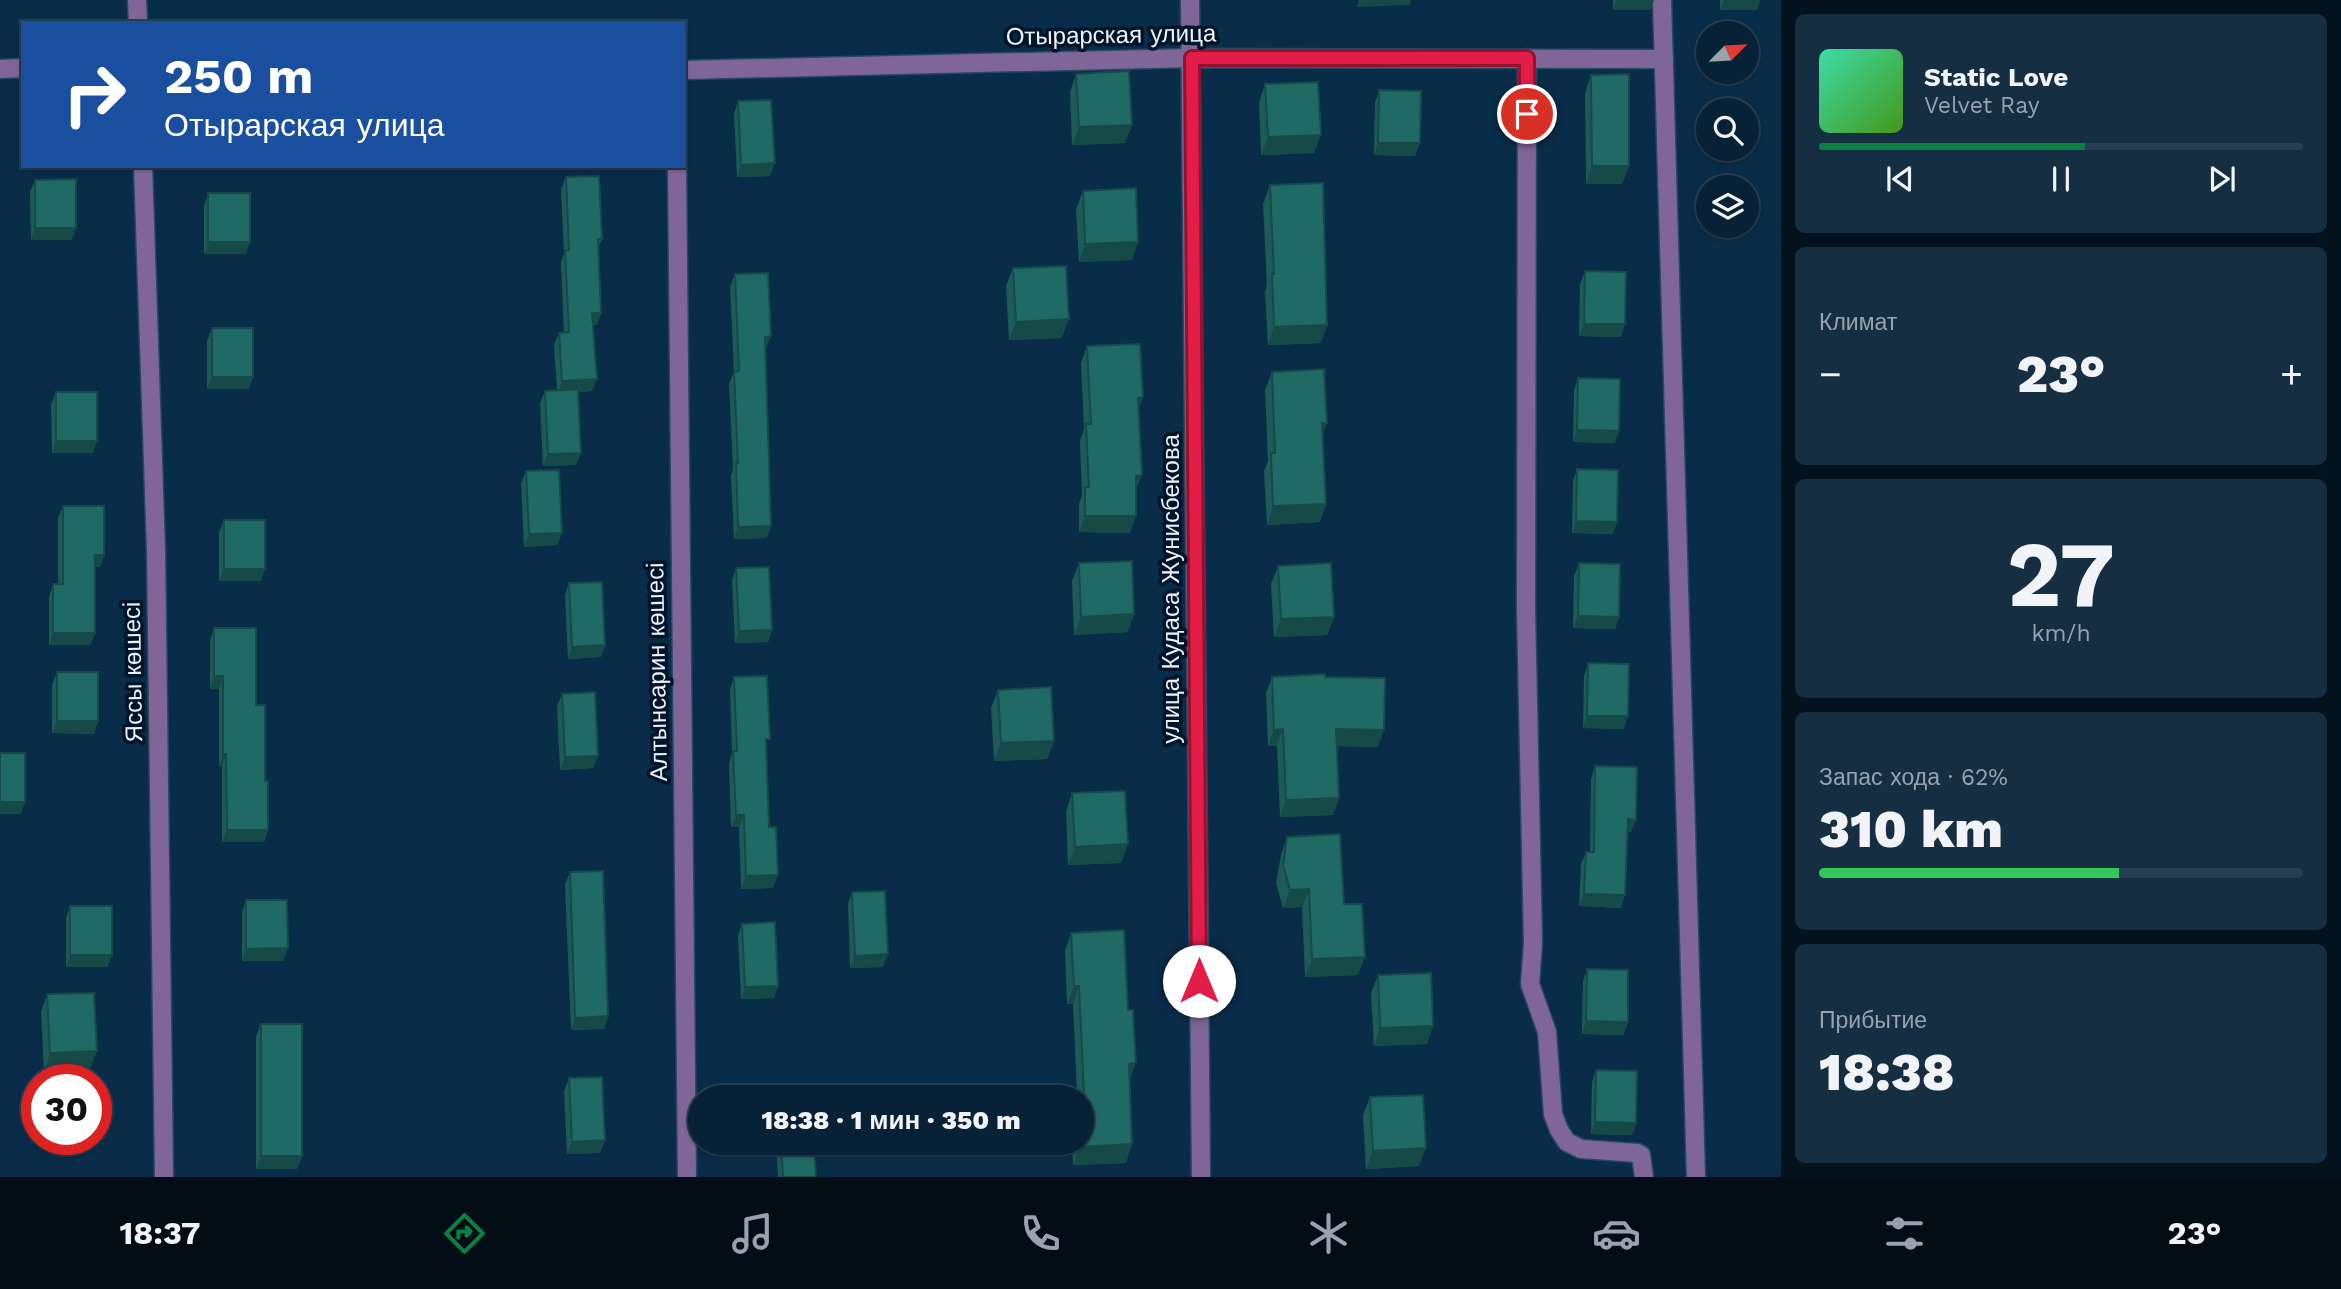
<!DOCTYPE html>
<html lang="ru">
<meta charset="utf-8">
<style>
body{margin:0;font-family:"Work Sans",sans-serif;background:#152e42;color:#f1f3f6;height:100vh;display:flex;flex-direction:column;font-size:26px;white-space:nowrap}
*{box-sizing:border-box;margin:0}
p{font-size:23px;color:#98a3ad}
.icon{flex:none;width:38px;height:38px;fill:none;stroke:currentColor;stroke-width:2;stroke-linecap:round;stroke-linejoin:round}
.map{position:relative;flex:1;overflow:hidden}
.details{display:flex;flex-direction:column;gap:14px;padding:14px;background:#04121e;width:560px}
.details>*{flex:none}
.hud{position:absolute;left:21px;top:21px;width:665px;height:147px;border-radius:0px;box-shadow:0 2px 5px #0004,0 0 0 2px #283e52;background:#1a4fa0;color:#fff;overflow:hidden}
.needle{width:46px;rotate:66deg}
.fabs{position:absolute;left:1696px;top:21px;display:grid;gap:14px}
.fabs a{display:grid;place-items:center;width:63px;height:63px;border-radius:50%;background:#072137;box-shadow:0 2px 5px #0004,0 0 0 2px #283e52;font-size:35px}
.speed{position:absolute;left:21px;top:1064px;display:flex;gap:14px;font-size:35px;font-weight:700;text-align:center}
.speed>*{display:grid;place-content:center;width:91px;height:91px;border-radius:50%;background:#072137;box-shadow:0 2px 5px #0004,0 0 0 2px #283e52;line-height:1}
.speed .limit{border:10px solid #d22;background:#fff;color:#111}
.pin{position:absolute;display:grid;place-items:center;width:60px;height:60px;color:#fff;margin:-30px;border:4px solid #fff;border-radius:50%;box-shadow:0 2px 7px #0007}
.me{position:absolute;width:77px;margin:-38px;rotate:0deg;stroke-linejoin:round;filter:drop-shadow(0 0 5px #0008)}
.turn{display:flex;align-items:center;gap:24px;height:147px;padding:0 28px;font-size:32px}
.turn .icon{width:91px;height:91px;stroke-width:2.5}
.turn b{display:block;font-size:49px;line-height:60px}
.big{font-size:52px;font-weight:800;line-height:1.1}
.details .widget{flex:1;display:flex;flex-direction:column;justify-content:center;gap:10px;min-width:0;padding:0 24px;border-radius:10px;background:#152e42}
.details .dial{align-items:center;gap:0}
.dial b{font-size:91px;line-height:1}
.song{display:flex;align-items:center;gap:21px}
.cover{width:84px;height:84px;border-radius:10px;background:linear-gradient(135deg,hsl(160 70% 55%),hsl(100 70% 35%))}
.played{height:7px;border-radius:4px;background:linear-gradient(90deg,#0b8043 55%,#283e52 55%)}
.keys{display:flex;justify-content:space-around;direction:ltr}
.heat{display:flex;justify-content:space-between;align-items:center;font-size:38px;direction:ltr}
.charge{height:10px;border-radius:5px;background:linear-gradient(90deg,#34c759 62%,#283e52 0)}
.trip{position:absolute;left:688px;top:1085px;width:406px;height:70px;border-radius:35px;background:#072137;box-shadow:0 2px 5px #0004,0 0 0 2px #283e52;font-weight:800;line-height:70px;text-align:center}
.dock{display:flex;height:112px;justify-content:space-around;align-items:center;background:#030d16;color:#98a3ad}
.dock .icon{width:49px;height:49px}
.dock .selected{color:#0b8043}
.dock b{font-size:32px;color:#f1f3f6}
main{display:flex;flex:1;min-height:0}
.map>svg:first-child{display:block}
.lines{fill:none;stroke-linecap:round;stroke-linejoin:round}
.minor-casing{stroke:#294862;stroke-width:21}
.minor{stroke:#806698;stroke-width:18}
.wall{fill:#1c5b57}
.shaded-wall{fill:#164a47}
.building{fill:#206a65;stroke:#164a47;stroke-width:2}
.route-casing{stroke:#92132f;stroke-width:18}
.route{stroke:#e11d48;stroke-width:12}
.labels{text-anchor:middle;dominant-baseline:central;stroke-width:7;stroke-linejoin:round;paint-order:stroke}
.street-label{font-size:24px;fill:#ecf2f8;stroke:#00142a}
</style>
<main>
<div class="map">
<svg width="1781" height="1177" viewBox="0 0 1781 1177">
<rect width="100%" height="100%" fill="#092c49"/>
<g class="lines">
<defs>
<g id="minor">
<polyline points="137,0 138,23"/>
<polyline points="1190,0 1201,1177"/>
<polyline points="1662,0 1696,1177"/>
<polyline points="1527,58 1526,609 1533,943 1530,984 1547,1032 1553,1114 1559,1130 1567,1142 1581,1149 1637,1153 1641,1155 1644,1177"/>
<polyline points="0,69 23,68"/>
<polyline points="684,70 1192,58 1664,59"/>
<polyline points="143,166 156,550 164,1177"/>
<polyline points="677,166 687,1177"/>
</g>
</defs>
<use href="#minor" class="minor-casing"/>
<use href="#minor" class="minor"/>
</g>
<g class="wall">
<polygon points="1613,0 1654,0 1650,10 1613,10"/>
<polygon points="1720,0 1760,0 1757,10 1720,10"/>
<polygon points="1076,74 1132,125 1125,143 1072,145 1070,92"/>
<polygon points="1591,75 1629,166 1622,184 1586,184 1585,93"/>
<polygon points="1265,84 1314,153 1261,155 1259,102"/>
<polygon points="1379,90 1415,156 1374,155 1375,103"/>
<polygon points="738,101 770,176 737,177 734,114"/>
<polygon points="566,177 602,239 598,248 601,313 597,325 593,325 592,391 578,392 576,465 543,466 540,403 545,391 557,390 554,345 559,333 564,332 561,263 564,253 561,189"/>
<polygon points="35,180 72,240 31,240 30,192"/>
<polygon points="1270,185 1321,343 1268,345 1265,292 1267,285 1263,204"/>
<polygon points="1083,191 1132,260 1079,262 1076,209"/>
<polygon points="208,193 246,254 204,254 204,206"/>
<polygon points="1013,268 1062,338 1009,340 1006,286"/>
<polygon points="1585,271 1621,337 1579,336 1580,284"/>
<polygon points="735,274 766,349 767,538 734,539 731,476 733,469 729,384 734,372 730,287"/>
<polygon points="212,328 249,389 207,389 207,341"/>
<polygon points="1087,346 1143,397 1138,410 1136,491 1130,533 1079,532 1079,504 1082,495 1080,441 1084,429 1081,363"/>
<polygon points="1272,372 1323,434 1320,522 1267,525 1264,471 1268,461 1265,390"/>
<polygon points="1578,378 1615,443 1573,442 1574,390"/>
<polygon points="56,392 93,453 52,453 51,405"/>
<polygon points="1577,469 1617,522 1613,534 1572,533 1573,481"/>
<polygon points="526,471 562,533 557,545 524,547 521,483"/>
<polygon points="63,506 104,555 100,567 95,567 95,633 90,645 49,645 49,597 53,584 58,584 58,518"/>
<polygon points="224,520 261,581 219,581 219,533"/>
<polygon points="1079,563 1128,632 1074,635 1072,581"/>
<polygon points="1579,563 1619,617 1615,629 1573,628 1574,576"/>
<polygon points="1278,566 1334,617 1327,635 1274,637 1271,584"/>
<polygon points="736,568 772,630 768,642 735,643 732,580"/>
<polygon points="569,583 605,645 601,657 568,659 565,595"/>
<polygon points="214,628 256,705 265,781 268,830 264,842 222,842 222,766 219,766 219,689 210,689 210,640"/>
<polygon points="1588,663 1624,729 1583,728 1584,676"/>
<polygon points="57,672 98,721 94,734 52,733 52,685"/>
<polygon points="734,677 766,750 773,888 741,889 739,827 731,827 729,764 732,753 730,689"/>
<polygon points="1272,677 1325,677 1378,747 1337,746 1339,798 1333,815 1280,817 1277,746 1268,746 1266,693"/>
<polygon points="998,690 1054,741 1047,759 994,761 991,708"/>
<polygon points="562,694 598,756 593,768 560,770 557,706"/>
<polygon points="1595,766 1631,832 1628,832 1621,908 1579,906 1581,864 1586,852 1590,852 1591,779"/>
<polygon points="1072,793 1121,863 1068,865 1066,811"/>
<polygon points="1287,837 1344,904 1358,975 1305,977 1302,907 1283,908 1276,883 1281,855"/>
<polygon points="570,872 608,1016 604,1029 571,1030 565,884"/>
<polygon points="852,892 883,967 850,968 848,904"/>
<polygon points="246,900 283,961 242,961 242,912"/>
<polygon points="70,906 112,955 107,967 66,967 66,918"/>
<polygon points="742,924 778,986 774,998 741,999 738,936"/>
<polygon points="1071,933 1129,1080 1126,1163 1073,1165 1072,1143 1082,1143 1082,1097 1075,1097 1077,1094 1073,1004 1067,1004 1065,951"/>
<polygon points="1587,969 1628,1022 1623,1035 1582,1034 1583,981"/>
<polygon points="1378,975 1427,1044 1374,1046 1371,993"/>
<polygon points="47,994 90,1069 44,1071 41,1012"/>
<polygon points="261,1024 302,1156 297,1169 256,1169 256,1036"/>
<polygon points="1596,1070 1636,1123 1632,1135 1591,1134 1592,1082"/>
<polygon points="569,1078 605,1140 600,1153 567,1154 564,1091"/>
<polygon points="1370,1097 1419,1166 1366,1169 1363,1115"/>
<polygon points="776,1143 814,1143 816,1177 778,1177"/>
</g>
<g class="shaded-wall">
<polygon points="1359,0 1411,0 1410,5 1357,7"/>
<polygon points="1617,0 1654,0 1650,10 1613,10"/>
<polygon points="1724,0 1760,0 1757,10 1720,10"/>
<polygon points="1132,125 1125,143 1072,145 1079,127"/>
<polygon points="1321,135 1314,153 1261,155 1268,137"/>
<polygon points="1378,143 1420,143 1415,156 1374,155"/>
<polygon points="775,163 770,176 737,177 741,165"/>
<polygon points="1592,166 1629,166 1622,184 1586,184"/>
<polygon points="35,228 76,228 72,240 31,240"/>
<polygon points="208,242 250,242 246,254 204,254"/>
<polygon points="1138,242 1132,260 1079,262 1085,244"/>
<polygon points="592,313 601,313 597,325 588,325"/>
<polygon points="1069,319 1062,338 1009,340 1016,322"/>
<polygon points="1584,324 1625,324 1621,337 1579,336"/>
<polygon points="1327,325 1321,343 1268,345 1274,327"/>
<polygon points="771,336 766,349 761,349 765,337"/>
<polygon points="212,377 253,377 249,389 207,389"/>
<polygon points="597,379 592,391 558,394 562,381"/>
<polygon points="1143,397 1137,414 1138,398"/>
<polygon points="1322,423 1327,423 1320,441"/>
<polygon points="1577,430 1619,431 1615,443 1573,442"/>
<polygon points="56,441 97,441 93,453 52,453"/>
<polygon points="581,453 576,465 543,466 548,454"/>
<polygon points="1142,475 1135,492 1136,476"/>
<polygon points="1326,504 1320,522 1267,525 1273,506"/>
<polygon points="1085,516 1136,516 1130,533 1079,532"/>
<polygon points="1576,521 1617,522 1613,534 1572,533"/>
<polygon points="771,526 767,538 734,539 738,527"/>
<polygon points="562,533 557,545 524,547 529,534"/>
<polygon points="95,555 104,555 100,567 90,567"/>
<polygon points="224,569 265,569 261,581 219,581"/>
<polygon points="1134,614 1128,632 1074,635 1081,617"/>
<polygon points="1578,616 1619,617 1615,629 1573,628"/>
<polygon points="1334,617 1327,635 1274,637 1281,619"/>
<polygon points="772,630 768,642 735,643 739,631"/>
<polygon points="53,633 95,633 90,645 49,645"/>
<polygon points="605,645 601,657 568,659 572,647"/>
<polygon points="214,676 223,676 219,689 210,689"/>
<polygon points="1587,716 1628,716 1624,729 1583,728"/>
<polygon points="57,721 98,721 94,734 52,733"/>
<polygon points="1283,729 1277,746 1268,746 1274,730"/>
<polygon points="1336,729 1384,730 1378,747 1330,746"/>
<polygon points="1054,741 1047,759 994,761 1001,743"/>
<polygon points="223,754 226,754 222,766 219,766"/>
<polygon points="598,756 593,768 560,770 565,757"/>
<polygon points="1339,798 1333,815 1280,817 1286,800"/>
<polygon points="0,802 25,802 21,814 0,814"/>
<polygon points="736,815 744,815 739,827 731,827"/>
<polygon points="1628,819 1636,820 1631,832 1624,832"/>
<polygon points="227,830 268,830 264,842 222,842"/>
<polygon points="1128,844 1121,863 1068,865 1075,847"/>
<polygon points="778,875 773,888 741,889 746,876"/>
<polygon points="1309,889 1302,907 1283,908 1290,890"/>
<polygon points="1584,894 1625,895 1621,908 1579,906"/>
<polygon points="288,948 283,961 242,961 246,949"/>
<polygon points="888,954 883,967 850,968 855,956"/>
<polygon points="70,955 112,955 107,967 66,967"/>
<polygon points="1365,957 1358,975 1305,977 1312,959"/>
<polygon points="778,986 774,998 741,999 745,987"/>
<polygon points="1074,986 1079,986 1073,1004 1067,1004"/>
<polygon points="608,1016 604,1029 571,1030 575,1018"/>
<polygon points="1586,1021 1628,1022 1623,1035 1582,1034"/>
<polygon points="1433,1026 1427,1044 1374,1046 1380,1028"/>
<polygon points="97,1051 90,1069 44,1071 50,1053"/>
<polygon points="1136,1063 1129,1082 1129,1064"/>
<polygon points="1595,1122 1636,1123 1632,1135 1591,1134"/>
<polygon points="605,1140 600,1153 567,1154 572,1142"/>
<polygon points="1132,1144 1126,1163 1073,1165 1079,1147"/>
<polygon points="1426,1148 1419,1166 1366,1169 1373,1151"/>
<polygon points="261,1156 302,1156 297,1169 256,1169"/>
</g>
<g class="building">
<polygon points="1129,71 1132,125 1079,127 1076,74"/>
<polygon points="1629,74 1629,166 1592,166 1591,75"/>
<polygon points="1318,82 1321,135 1268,137 1265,84"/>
<polygon points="1379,90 1421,91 1420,143 1378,143"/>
<polygon points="771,100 775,163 741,165 738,101"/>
<polygon points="599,176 602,239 598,239 601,313 592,313 597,379 562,381 559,333 569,332 565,250 569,250 566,177"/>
<polygon points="76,179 76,228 35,228 35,180"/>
<polygon points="1323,183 1327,325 1274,327 1272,274 1274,274 1270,185"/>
<polygon points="1136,188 1138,242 1085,244 1083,191"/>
<rect x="208" y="193" width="42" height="49"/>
<polygon points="1066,266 1069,319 1016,322 1013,268"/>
<polygon points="1585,271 1626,272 1625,324 1584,324"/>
<polygon points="768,273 771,336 765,337 771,526 738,527 736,463 738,463 734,372 739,371 735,274"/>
<rect x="212" y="328" width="41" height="49"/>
<polygon points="1140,344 1143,397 1138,398 1142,475 1136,476 1136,516 1085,516 1085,487 1089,487 1086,424 1091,424 1087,346"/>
<polygon points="1324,369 1327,423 1322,423 1326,504 1273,506 1271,453 1275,453 1272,372"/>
<polygon points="1578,378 1620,379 1619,431 1577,430"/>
<polygon points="578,389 581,453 548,454 545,391"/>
<rect x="56" y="392" width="41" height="49"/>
<polygon points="1577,469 1618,470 1617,522 1576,521"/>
<polygon points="559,470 562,533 529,534 526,471"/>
<polygon points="63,506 104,506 104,555 95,555 95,633 53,633 53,584 63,584"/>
<rect x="224" y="520" width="41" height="49"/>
<polygon points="1132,561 1134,614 1081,617 1079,563"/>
<polygon points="1331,563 1334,617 1281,619 1278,566"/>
<polygon points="1579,563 1620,564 1619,617 1578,616"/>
<polygon points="769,567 772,630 739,631 736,568"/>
<polygon points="602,582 605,645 572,647 569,583"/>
<polygon points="214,628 256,628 256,705 265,705 265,781 268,781 268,830 227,830 226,754 223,754 223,676 214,676"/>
<polygon points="1588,663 1629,664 1628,716 1587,716"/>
<rect x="57" y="672" width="41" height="49"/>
<polygon points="1325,674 1325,677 1385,678 1384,730 1336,729 1339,798 1286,800 1283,729 1274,730 1272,677"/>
<polygon points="767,676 770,739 766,739 769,827 776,827 778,875 746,876 744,815 736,815 733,751 737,751 734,677"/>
<polygon points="1051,687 1054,741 1001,743 998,690"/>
<polygon points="595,692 598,756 565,757 562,694"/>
<rect x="0" y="753" width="25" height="49"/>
<polygon points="1595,766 1637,767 1636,820 1628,819 1625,895 1584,894 1586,852 1594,852"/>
<polygon points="1125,791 1128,844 1075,847 1072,793"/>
<polygon points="1340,834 1344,904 1362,904 1365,957 1312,959 1309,889 1290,890 1283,865 1287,837"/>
<polygon points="603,871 608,1016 575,1018 570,872"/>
<polygon points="885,891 888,954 855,956 852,892"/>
<polygon points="246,900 287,900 288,948 246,949"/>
<rect x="70" y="906" width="42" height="49"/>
<polygon points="775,922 778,986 745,987 742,924"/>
<polygon points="1124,930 1128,1010 1133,1010 1136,1063 1129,1064 1132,1144 1079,1147 1079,1143 1082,1143 1082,1097 1077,1097 1077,1093 1084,1093 1079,986 1074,986 1071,933"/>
<polygon points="1587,969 1628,970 1628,1022 1586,1021"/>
<polygon points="1431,973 1433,1026 1380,1028 1378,975"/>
<polygon points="94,993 97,1051 50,1053 47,994"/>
<rect x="261" y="1024" width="41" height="132"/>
<polygon points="1596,1070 1637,1071 1636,1123 1595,1122"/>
<polygon points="602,1077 605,1140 572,1142 569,1078"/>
<polygon points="1423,1095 1426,1148 1373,1151 1370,1097"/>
<polygon points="781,1143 814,1143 816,1177 783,1177"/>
</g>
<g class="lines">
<defs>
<polyline id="route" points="1199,981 1192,58 1527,58 1527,114"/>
</defs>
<use href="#route" class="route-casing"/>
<use href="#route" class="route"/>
</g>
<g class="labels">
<g class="street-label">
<text transform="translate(1111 35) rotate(-1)">Отырарская улица</text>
<text transform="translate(1171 589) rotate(-90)">улица Кудаса Жунисбекова</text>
<text transform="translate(133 672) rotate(-91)">Яссы көшесі</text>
<text transform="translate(657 672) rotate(-91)">Алтынсарин көшесі</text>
</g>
</g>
</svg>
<div class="fabs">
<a><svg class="needle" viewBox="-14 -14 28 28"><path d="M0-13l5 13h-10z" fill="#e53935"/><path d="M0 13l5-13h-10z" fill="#98a3ad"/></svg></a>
<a><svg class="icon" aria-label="search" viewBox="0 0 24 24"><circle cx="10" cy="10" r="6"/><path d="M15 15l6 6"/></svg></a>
<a><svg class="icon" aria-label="layers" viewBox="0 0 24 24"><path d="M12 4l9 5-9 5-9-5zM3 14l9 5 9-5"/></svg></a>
</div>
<div class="speed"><div class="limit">30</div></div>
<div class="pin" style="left:1527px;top:114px;background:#d93025"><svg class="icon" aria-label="arrive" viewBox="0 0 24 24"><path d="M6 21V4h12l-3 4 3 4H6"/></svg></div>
<svg class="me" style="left:1199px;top:981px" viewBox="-20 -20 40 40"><circle r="19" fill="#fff"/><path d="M0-13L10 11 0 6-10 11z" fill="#e11d48"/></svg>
<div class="trip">18:38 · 1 мин · 350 m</div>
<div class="hud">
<div class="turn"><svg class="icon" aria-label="right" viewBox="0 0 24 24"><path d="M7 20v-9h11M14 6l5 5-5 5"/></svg><div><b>250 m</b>Отырарская улица</div></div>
</div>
</div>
<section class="details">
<div class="widget">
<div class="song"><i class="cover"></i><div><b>Static Love</b><p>Velvet Ray</p></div></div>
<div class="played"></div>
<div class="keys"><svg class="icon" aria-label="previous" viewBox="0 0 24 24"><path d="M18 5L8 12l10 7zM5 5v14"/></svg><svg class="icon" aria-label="pause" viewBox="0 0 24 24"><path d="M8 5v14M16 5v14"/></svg><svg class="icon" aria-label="next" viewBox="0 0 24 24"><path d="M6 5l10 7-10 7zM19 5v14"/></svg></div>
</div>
<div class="widget"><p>Климат</p>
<div class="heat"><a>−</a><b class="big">23°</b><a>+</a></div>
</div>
<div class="widget dial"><b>27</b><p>km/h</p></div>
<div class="widget"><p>Запас хода · 62%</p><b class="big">310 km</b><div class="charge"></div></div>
<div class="widget"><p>Прибытие</p><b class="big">18:38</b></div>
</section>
</main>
<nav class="dock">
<b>18:37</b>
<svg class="icon selected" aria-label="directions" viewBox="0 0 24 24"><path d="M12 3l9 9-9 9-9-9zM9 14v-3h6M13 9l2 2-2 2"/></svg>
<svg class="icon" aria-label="music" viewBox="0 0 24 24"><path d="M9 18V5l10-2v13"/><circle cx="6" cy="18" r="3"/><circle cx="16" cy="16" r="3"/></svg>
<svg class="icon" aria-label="phone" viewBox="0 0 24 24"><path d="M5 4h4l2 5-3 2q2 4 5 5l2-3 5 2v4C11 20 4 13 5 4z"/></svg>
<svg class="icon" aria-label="climate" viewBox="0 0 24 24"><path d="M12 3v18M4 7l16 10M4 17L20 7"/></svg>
<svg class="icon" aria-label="car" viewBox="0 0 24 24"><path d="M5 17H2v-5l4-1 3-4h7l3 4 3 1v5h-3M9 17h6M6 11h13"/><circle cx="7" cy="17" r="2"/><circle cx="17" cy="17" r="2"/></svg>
<svg class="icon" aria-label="filters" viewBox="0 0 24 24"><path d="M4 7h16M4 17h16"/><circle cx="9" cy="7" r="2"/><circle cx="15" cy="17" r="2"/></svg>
<b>23°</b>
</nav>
